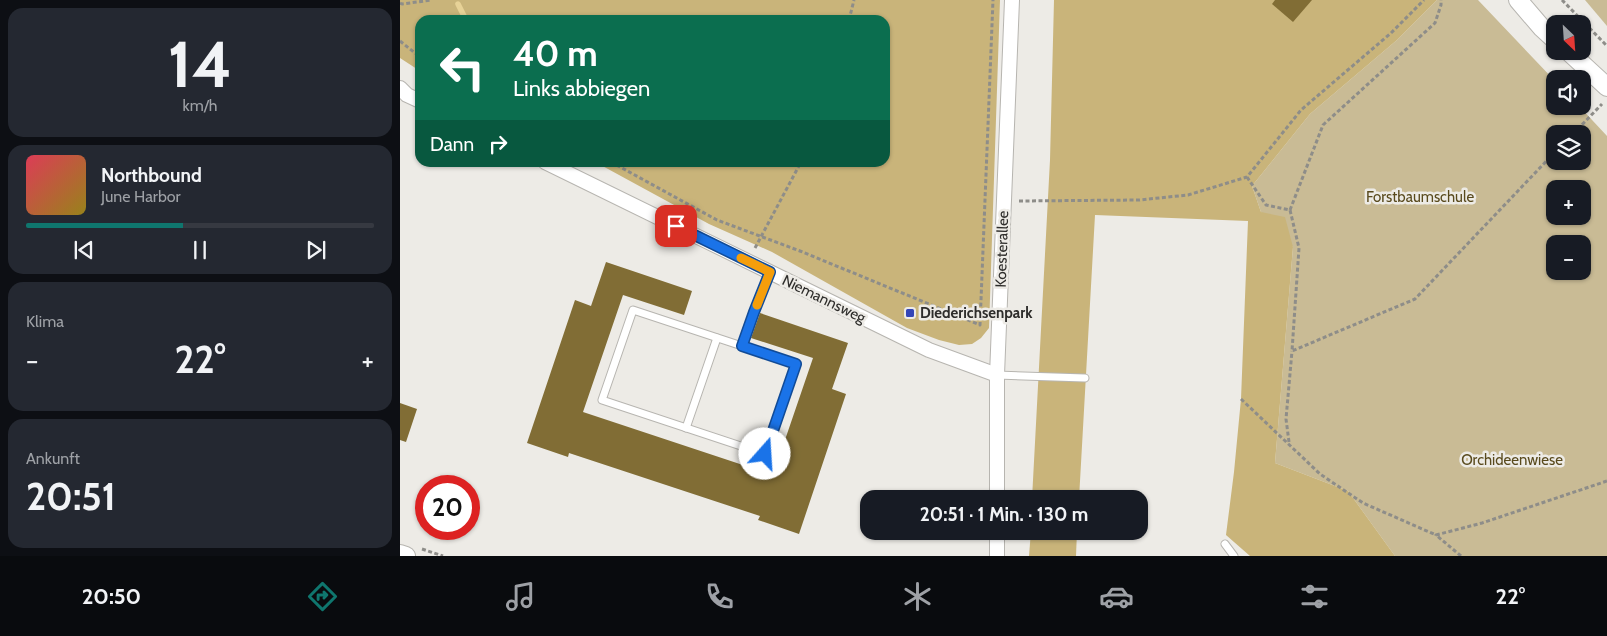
<!DOCTYPE html>
<html lang="de">
<meta charset="utf-8">
<style>
body{margin:0;font-family:Cabin,sans-serif;background:#242831;color:#f1f3f6;height:100vh;display:flex;flex-direction:column;font-size:19px;white-space:nowrap}
*{box-sizing:border-box;margin:0}
p{font-size:16px;color:#9ea1a6}
.icon{flex:none;width:28px;height:28px;fill:none;stroke:currentColor;stroke-width:2;stroke-linecap:round;stroke-linejoin:round}
.map{position:relative;flex:1;overflow:hidden}
.details{display:flex;flex-direction:column;gap:8px;padding:8px;background:#0d0f14;width:400px}
.details>*{flex:none}
.guide{position:absolute;left:15px;top:15px;width:475px;height:152px;border-radius:15px;box-shadow:0 1px 4px #0004;background:#0b6e4f;color:#fff;overflow:hidden}
.needle{width:32px;rotate:155deg}
.tools{position:absolute;left:1146px;top:15px;display:grid;gap:10px}
.tools a{display:grid;place-items:center;width:45px;height:45px;border-radius:10px;background:#171b24;box-shadow:0 1px 4px #0004;font-size:25px}
.speed{position:absolute;left:15px;top:475px;display:flex;gap:10px;font-size:25px;font-weight:700;text-align:center}
.speed>*{display:grid;place-content:center;width:65px;height:65px;border-radius:50%;background:#171b24;box-shadow:0 1px 4px #0004;line-height:1}
.speed .limit{border:8px solid #d22;background:#fff;color:#111}
.pin{position:absolute;display:grid;place-items:center;width:42px;height:42px;color:#fff;margin:-21px;border-radius:10px;box-shadow:0 2px 8px #0006}
.me{position:absolute;width:55px;margin:-28px;rotate:19deg;stroke-linejoin:round;filter:drop-shadow(0 0 4px #0008)}
.turn{display:flex;align-items:center;gap:18px;height:105px;padding:0 15px;font-size:22px}
.turn .icon{width:65px;height:65px;stroke-width:2.5}
.turn b{display:block;font-size:35px;line-height:42px}
.then{display:flex;align-items:center;height:48px;padding:0 15px;background:#0003;gap:10px;font-size:19px}
.big{font-size:38px;font-weight:700;line-height:1.1}
.details .tile{flex:1;display:flex;flex-direction:column;justify-content:center;gap:8px;min-width:0;padding:0 18px;border-radius:15px;background:#242831}
.details .dial{align-items:center;gap:0}
.dial b{font-size:65px;line-height:1}
.song{display:flex;align-items:center;gap:15px}
.cover{width:60px;height:60px;border-radius:8px;background:linear-gradient(135deg,hsl(350 70% 55%),hsl(50 70% 35%))}
.played{height:5px;border-radius:2px;background:linear-gradient(90deg,#0f766e 45%,#363941 45%)}
.keys{display:flex;justify-content:space-around;direction:ltr}
.heat{display:flex;justify-content:space-between;align-items:center;font-size:28px;direction:ltr}
.trip{position:absolute;left:460px;top:490px;width:288px;height:50px;border-radius:15px;background:#171b24;box-shadow:0 1px 4px #0004;font-weight:700;line-height:50px;text-align:center}
.menu{display:flex;height:80px;justify-content:space-around;align-items:center;background:#090b0e;color:#9ea1a6}
.menu .icon{width:35px;height:35px}
.menu .current{color:#0f766e}
.menu b{font-size:22px;color:#f1f3f6}
main{display:flex;flex:1;min-height:0}
.map>svg:first-child{display:block}
.green{fill:#c9bb95;fill-rule:evenodd}
.forest{fill:#c9b47a}
.lines{fill:none;stroke-linecap:round;stroke-linejoin:round}
.stream{stroke:#e7d297;stroke-width:5.5}
.building{fill:#816d35}
.service-casing{stroke:#b7b5b0;stroke-width:9}
.minor-casing{stroke:#b7b5b0;stroke-width:16}
.tertiary-casing{stroke:#b7b5b0;stroke-width:20}
.path{stroke:#8e8d89;stroke-width:3;stroke-dasharray:4 2.5;stroke-linecap:butt}
.service{stroke:#fff;stroke-width:7}
.minor{stroke:#fff;stroke-width:14}
.tertiary{stroke:#fff;stroke-width:18}
.route-casing{stroke:#114b97;stroke-width:12}
.route{stroke:#1a73e8;stroke-width:9}
.slow{stroke:#f59e0b;stroke-width:9}
.poi-dot{fill:#3445b7;stroke:#edebe6;stroke-width:2}
.labels{text-anchor:middle;dominant-baseline:central;stroke-width:5;stroke-linejoin:round;paint-order:stroke}
.park-label{font-size:15px;fill:#594a1d;stroke:#edebe6}
.street-label{font-size:15px;fill:#2e2d2b;stroke:#edebe6}
.poi-label{font-size:15px;font-weight:bold;fill:#2e2d2b;stroke:#edebe6;text-anchor:start}
</style>
<main>
<section class="details">
<div class="tile dial"><b>14</b><p>km/h</p></div>
<div class="tile">
<div class="song"><i class="cover"></i><div><b>Northbound</b><p>June Harbor</p></div></div>
<div class="played"></div>
<div class="keys"><svg class="icon" aria-label="previous" viewBox="0 0 24 24"><path d="M18 5L8 12l10 7zM5 5v14"/></svg><svg class="icon" aria-label="pause" viewBox="0 0 24 24"><path d="M8 5v14M16 5v14"/></svg><svg class="icon" aria-label="next" viewBox="0 0 24 24"><path d="M6 5l10 7-10 7zM19 5v14"/></svg></div>
</div>
<div class="tile"><p>Klima</p>
<div class="heat"><a>−</a><b class="big">22°</b><a>+</a></div>
</div>
<div class="tile"><p>Ankunft</p><b class="big">20:51</b></div>
</section>
<div class="map">
<svg width="1207" height="556" viewBox="0 0 1207 556">
<rect width="100%" height="100%" fill="#edebe6"/>
<g class="green">
<path d="M1037,0H1078L1155,81V106H1179L1207,136V556H995L948,491L875,463L893,247L861,212L852,186L910,114L997,40ZM1155,134H1182V161H1155ZM1155,189H1182V216H1155ZM1155,244H1182V271H1155Z"/>
<polygon points="1185,0 1207,0 1207,26"/>
</g>
<g class="forest">
<polygon points="0,0 600,0 589,328 581,338 572,344 559,345 539,340 507,328 372,252 309,224 197,163 485,162 485,20 20,20 20,71 0,58"/>
<polygon points="654,0 1037,0 997,40 910,114 852,186 861,212 885,217 893,247 875,463 948,491 995,556 850,556 826,535 834,472 841,399 848,221 695,215 679,499 632,499 650,160"/>
<polygon points="631,531 677,531 676,556 629,556"/>
</g>
<g class="lines">
<polyline class="stream" points="58,4 66,20"/>
</g>
<g class="building">
<polygon points="875,0 912,0 893,22 872,4"/>
<polygon points="206,262 292,291 284,315 223,295 183,412 373,475 413,358 351,338 360,313 448,343 432,389 446,394 399,534 358,520 360,516 169,453 168,457 127,443 175,300 191,306"/>
<polygon points="0,403 17,409 6,442 0,440"/>
</g>
<g class="lines">
<defs>
<g id="service">
<polyline points="342,346 233,310 202,400 365,454 396,364 342,346 354,312 370,272"/>
<polyline points="597,375 685,378"/>
<polyline points="286,428 317,338"/>
<polyline points="825,544 834,556"/>
</g>
<g id="minor">
<polyline points="0,88 7,95 20,101"/>
<polyline points="145,162 529,350 597,375"/>
<polyline points="597,499 597,375 612,0"/>
<polyline points="597,556 597,531"/>
</g>
<g id="tertiary">
<polyline points="1118,0 1142,28 1155,40"/>
<polyline points="1168,51 1207,87"/>
<polyline points="0,554 6,556"/>
</g>
</defs>
<use href="#service" class="service-casing"/>
<use href="#minor" class="minor-casing"/>
<use href="#tertiary" class="tertiary-casing"/>
<g class="path">
<polyline points="1162,0 1207,46"/>
<polyline points="0,3 2,4 32,0"/>
<polyline points="449,20 454,0"/>
<polyline points="0,41 20,57"/>
<polyline points="1173,134 1202,104"/>
<polyline points="211,162 317,220 400,251 580,325 593,0"/>
<polyline points="847,177 866,205 890,210 899,248 892,351 1015,299 1155,152"/>
<polyline points="619,201 739,200 788,195 847,177 901,110 991,33 1024,0"/>
<polyline points="890,210 923,125 1035,23 1041,5 1041,0"/>
<polyline points="355,248 401,162"/>
<polyline points="841,399 920,474 963,503 1036,535"/>
<polyline points="889,442 886,419 892,351"/>
<polyline points="22,549 43,556"/>
<polyline points="1061,556 1036,535 1082,523 1207,481"/>
</g>
<use href="#service" class="service"/>
<use href="#minor" class="minor"/>
<use href="#tertiary" class="tertiary"/>
</g>
<g class="lines">
<defs>
<polyline id="route" points="276,226 370,272 354,312 342,346 396,364 365,454"/>
</defs>
<use href="#route" class="route-casing"/>
<use href="#route" class="route"/>
<polyline class="slow" points="341,258 370,272 357,305"/>
</g>
<rect class="poi-dot" x="505" y="308" width="10" height="10" rx="2.5"/>
<g class="labels">
<g class="park-label">
<text x="1020" y="197">Forstbaumschule</text>
<text x="1112" y="460">Orchideenwiese</text>
</g>
<g class="street-label">
<text transform="translate(602 249) rotate(-88)">Koesterallee</text>
<text transform="translate(424 299) rotate(26)">Niemannsweg</text>
</g>
<g class="poi-label">
<text x="520" y="313">Diederichsenpark</text>
</g>
</g>
</svg>
<div class="tools">
<a><svg class="needle" viewBox="-14 -14 28 28"><path d="M0-13l5 13h-10z" fill="#e53935"/><path d="M0 13l5-13h-10z" fill="#9ea1a6"/></svg></a>
<a><svg class="icon" aria-label="sound" viewBox="0 0 24 24"><path d="M4 9h4l5-4v14l-5-4H4zM17 9q2 3 0 6"/></svg></a>
<a><svg class="icon" aria-label="layers" viewBox="0 0 24 24"><path d="M12 4l9 5-9 5-9-5zM3 14l9 5 9-5"/></svg></a>
<a>+</a>
<a>−</a>
</div>
<div class="speed"><div class="limit">20</div></div>
<div class="pin" style="left:276px;top:226px;background:#d93025"><svg class="icon" aria-label="arrive" viewBox="0 0 24 24"><path d="M6 21V4h12l-3 4 3 4H6"/></svg></div>
<svg class="me" style="left:365px;top:454px" viewBox="-20 -20 40 40"><circle r="19" fill="#fff"/><path d="M0-13L10 11 0 6-10 11z" fill="#1a73e8"/></svg>
<div class="trip">20:51 · 1 Min. · 130 m</div>
<div class="guide">
<div class="turn"><svg class="icon" aria-label="left" viewBox="0 0 24 24"><path d="M17 20v-9H6M10 6l-5 5 5 5"/></svg><div><b>40 m</b>Links abbiegen</div></div>
<div class="then">Dann<svg class="icon" aria-label="right" viewBox="0 0 24 24"><path d="M7 20v-9h11M14 6l5 5-5 5"/></svg></div>
</div>
</div>
</main>
<nav class="menu">
<b>20:50</b>
<svg class="icon current" aria-label="directions" viewBox="0 0 24 24"><path d="M12 3l9 9-9 9-9-9zM9 14v-3h6M13 9l2 2-2 2"/></svg>
<svg class="icon" aria-label="music" viewBox="0 0 24 24"><path d="M9 18V5l10-2v13"/><circle cx="6" cy="18" r="3"/><circle cx="16" cy="16" r="3"/></svg>
<svg class="icon" aria-label="phone" viewBox="0 0 24 24"><path d="M5 4h4l2 5-3 2q2 4 5 5l2-3 5 2v4C11 20 4 13 5 4z"/></svg>
<svg class="icon" aria-label="climate" viewBox="0 0 24 24"><path d="M12 3v18M4 7l16 10M4 17L20 7"/></svg>
<svg class="icon" aria-label="car" viewBox="0 0 24 24"><path d="M5 17H2v-5l4-1 3-4h7l3 4 3 1v5h-3M9 17h6M6 11h13"/><circle cx="7" cy="17" r="2"/><circle cx="17" cy="17" r="2"/></svg>
<svg class="icon" aria-label="filters" viewBox="0 0 24 24"><path d="M4 7h16M4 17h16"/><circle cx="9" cy="7" r="2"/><circle cx="15" cy="17" r="2"/></svg>
<b>22°</b>
</nav>
